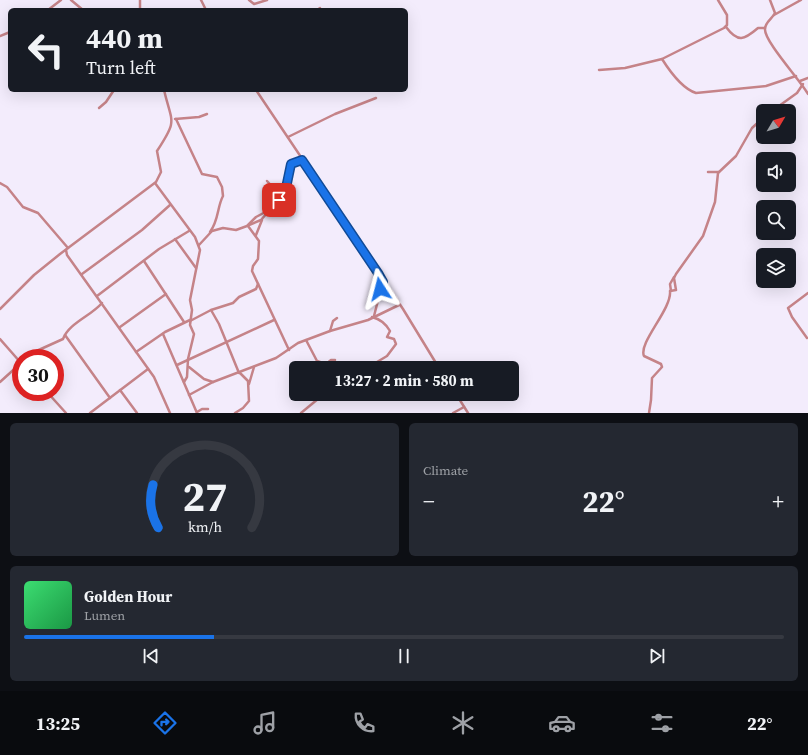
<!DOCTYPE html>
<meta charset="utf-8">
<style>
body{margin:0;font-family:"Source Serif 4",serif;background:#242831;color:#f1f3f6;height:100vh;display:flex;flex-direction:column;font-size:15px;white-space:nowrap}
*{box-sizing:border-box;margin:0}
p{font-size:13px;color:#9ea1a6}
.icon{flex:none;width:22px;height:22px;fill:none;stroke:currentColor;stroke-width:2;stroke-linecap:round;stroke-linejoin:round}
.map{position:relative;height:413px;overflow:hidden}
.sheet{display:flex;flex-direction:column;gap:10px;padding:10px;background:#0d0f14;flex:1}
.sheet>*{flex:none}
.banner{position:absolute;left:8px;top:8px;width:400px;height:84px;border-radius:6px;box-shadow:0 4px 16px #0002;background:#171b24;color:#f1f3f6;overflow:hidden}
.needle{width:26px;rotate:52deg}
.buttons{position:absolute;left:756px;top:104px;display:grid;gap:8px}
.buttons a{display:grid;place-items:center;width:40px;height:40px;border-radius:6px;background:#171b24;box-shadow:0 4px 16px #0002;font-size:20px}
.speed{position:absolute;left:12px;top:349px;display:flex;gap:8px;font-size:20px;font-weight:700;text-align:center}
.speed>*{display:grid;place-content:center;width:52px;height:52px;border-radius:50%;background:#171b24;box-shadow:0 4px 16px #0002;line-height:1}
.speed .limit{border:6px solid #d22;background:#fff;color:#111}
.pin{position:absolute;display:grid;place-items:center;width:34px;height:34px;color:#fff;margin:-17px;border-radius:8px;box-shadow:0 2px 6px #0006}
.me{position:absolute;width:44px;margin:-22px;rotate:351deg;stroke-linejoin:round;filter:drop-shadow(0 0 3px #0008)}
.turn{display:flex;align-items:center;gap:14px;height:84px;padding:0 12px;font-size:18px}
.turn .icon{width:52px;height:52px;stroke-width:2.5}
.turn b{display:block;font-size:28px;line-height:34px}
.big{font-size:30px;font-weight:700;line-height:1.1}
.sheet .tile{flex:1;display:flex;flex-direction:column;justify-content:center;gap:6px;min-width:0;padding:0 14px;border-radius:6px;background:#242831}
.sheet .dial{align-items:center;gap:0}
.dial svg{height:104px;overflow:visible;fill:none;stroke:#363941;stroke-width:7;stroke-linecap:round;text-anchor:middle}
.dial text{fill:#f1f3f6;stroke:none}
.song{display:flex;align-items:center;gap:12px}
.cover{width:48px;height:48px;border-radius:6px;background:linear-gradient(135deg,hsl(140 70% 55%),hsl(140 70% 35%))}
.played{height:4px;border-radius:2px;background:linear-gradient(90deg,#1a73e8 25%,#363941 25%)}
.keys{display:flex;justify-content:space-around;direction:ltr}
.heat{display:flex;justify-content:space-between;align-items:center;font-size:22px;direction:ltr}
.sheet .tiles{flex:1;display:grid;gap:10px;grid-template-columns:1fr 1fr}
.tile:last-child{grid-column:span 2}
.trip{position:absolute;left:289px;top:361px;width:230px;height:40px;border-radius:6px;background:#171b24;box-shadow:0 4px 16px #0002;font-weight:700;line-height:40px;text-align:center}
.tabs{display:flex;height:64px;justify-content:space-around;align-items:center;background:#090b0e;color:#9ea1a6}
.tabs .icon{width:28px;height:28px}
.tabs .active{color:#1a73e8}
.tabs b{font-size:18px;color:#f1f3f6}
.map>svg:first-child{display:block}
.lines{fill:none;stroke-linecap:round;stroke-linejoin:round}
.street{stroke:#c58388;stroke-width:2.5}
.route-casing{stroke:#114b97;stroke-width:10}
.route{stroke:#1a73e8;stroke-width:7}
</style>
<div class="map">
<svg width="808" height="413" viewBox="0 0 808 413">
<rect width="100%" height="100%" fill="#f3ecfc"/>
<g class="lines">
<g class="street">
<polyline points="71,0 83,10"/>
<polyline points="201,0 206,10"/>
<polyline points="249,0 254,4 267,0"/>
<path d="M770,0L775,13C772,19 765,22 765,29C764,41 800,80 808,94"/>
<polyline points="48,10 61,0"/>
<polyline points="140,10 140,0"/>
<polyline points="317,10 320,8"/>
<polyline points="774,15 801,0"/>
<path d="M726,27C738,43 744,40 758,28H765"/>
<polyline points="0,36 10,32"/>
<path d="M662,59C669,70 683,89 696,93L766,86L796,76"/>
<polyline points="599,70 625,68 662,59 724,28 727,25 727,15 718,0"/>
<polyline points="800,81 808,78"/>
<polyline points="256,90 403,309 439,368"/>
<polyline points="99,108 106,102 114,90"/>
<polyline points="772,111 797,93 803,84"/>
<polyline points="175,119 199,117 207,114"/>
<path d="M176,119L202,174L217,177L222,187L223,196C217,207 219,220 210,232"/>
<polyline points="288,137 335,114 376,98"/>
<polyline points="708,172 719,172"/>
<polyline points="267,181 282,197"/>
<polyline points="0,183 7,187 23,207 38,213 68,248"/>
<polyline points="155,183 195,237 200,250 190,300 192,310 190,325 194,334 188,359 187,377 184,382"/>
<polyline points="249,225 261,220 267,213"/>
<polyline points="248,226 259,241 258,259 253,266 252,271 289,350"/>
<polyline points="256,235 262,220"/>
<polyline points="175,239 196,268"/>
<polyline points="199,245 212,231 223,228 236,230 247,226 256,217 271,209 286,188 291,164 302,160"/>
<polyline points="66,250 67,255 154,377 170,413"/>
<polyline points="144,261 184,322"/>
<polyline points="82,274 142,230 170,205"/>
<polyline points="671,291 670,284 674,277"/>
<polyline points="97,296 159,249 189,231"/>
<path d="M0,309L34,275L60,254L156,182L161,172L157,151C178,119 172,124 164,90"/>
<polyline points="211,310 219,324 239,373"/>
<polyline points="374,316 383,281"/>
<path d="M372,317C380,319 386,324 390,331L387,337L394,339L396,344L387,356L377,362"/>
<polyline points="190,321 211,310 233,303 239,297 256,289 258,284"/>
<polyline points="120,327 166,294"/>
<polyline points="330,331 333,321 337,318"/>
<polyline points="163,334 197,413"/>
<polyline points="65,335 110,398"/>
<polyline points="807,338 792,317 788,308 808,293"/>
<polyline points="0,339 21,363"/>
<polyline points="306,340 317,361 326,364 331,360 335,360"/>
<polyline points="136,352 165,332 190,320"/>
<path d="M26,358L32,353L63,339C69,323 91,316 102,303"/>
<polyline points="319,363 322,368"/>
<polyline points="177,365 274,320"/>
<polyline points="189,367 204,379 213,382"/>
<polyline points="0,382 21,363"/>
<polyline points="249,384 254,367"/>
<polyline points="120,390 137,413"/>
<polyline points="47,392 66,413"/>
<polyline points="456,394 468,413"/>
<polyline points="189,395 213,382 276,358 298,343 330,331 368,320 399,305"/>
<polyline points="197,412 202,409 208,409"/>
<polyline points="90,413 148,369"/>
<polyline points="235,413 243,408 249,401 248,381 240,373"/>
<polyline points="301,413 324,394"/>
<polyline points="453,413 464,407"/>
<path d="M649,413L651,400L652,378L662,367L661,364L644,356C638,343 672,309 670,291L676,290L674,278L676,274L703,236L715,202L718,173L736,156L752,128L763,118"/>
</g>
</g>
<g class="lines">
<defs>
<polyline id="route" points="279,200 286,188 291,164 302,160 378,273 383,282 380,289"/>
</defs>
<use href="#route" class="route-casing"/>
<use href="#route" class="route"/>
</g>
</svg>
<div class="buttons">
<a><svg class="needle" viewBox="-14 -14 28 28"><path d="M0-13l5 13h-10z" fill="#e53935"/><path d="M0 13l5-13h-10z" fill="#9ea1a6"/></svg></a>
<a><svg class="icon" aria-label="sound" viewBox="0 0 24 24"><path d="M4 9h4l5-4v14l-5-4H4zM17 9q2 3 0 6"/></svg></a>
<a><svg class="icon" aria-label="search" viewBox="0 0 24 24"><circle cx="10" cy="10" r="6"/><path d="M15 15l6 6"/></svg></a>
<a><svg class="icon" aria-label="layers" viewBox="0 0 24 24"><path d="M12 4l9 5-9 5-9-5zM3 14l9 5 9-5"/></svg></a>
</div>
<div class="speed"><div class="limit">30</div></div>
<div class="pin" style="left:279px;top:200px;background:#d93025"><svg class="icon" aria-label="arrive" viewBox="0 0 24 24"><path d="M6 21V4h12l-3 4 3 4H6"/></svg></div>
<svg class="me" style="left:380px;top:289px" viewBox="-20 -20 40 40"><path d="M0-17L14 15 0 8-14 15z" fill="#1a73e8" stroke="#fff" stroke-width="4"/></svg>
<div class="trip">13:27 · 2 min · 580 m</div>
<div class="banner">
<div class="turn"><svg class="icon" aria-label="left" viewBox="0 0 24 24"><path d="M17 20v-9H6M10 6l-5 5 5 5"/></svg><div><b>440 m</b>Turn left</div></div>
</div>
</div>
<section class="sheet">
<div class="tiles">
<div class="tile dial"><svg viewBox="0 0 100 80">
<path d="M14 69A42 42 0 1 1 86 69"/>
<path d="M14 69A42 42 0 0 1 10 36" stroke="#1a73e8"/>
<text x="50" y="56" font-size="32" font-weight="700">27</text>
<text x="50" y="72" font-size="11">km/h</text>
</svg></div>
<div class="tile"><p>Climate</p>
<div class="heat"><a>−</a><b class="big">22°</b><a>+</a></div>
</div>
<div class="tile">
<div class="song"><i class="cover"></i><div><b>Golden Hour</b><p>Lumen</p></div></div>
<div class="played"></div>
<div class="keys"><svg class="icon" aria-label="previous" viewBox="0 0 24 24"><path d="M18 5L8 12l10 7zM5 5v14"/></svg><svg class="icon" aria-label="pause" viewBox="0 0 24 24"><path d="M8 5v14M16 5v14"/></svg><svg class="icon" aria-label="next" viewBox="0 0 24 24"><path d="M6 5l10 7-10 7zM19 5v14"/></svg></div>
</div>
</div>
</section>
<nav class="tabs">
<b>13:25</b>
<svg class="icon active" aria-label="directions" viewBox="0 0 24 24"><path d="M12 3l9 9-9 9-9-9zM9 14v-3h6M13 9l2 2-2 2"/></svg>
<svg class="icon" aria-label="music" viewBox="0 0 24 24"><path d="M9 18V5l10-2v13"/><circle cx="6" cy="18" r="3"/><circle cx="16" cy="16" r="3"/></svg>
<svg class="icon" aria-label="phone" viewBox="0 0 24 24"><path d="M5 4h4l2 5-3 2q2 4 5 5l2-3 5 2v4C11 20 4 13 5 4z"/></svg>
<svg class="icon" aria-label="climate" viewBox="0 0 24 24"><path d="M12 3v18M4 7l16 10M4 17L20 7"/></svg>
<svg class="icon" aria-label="car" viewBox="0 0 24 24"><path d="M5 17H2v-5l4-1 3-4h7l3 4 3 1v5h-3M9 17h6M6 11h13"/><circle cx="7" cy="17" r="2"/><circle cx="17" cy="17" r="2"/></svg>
<svg class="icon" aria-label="filters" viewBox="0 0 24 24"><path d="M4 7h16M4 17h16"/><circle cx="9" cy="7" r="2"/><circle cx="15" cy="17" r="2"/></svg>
<b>22°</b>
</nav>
